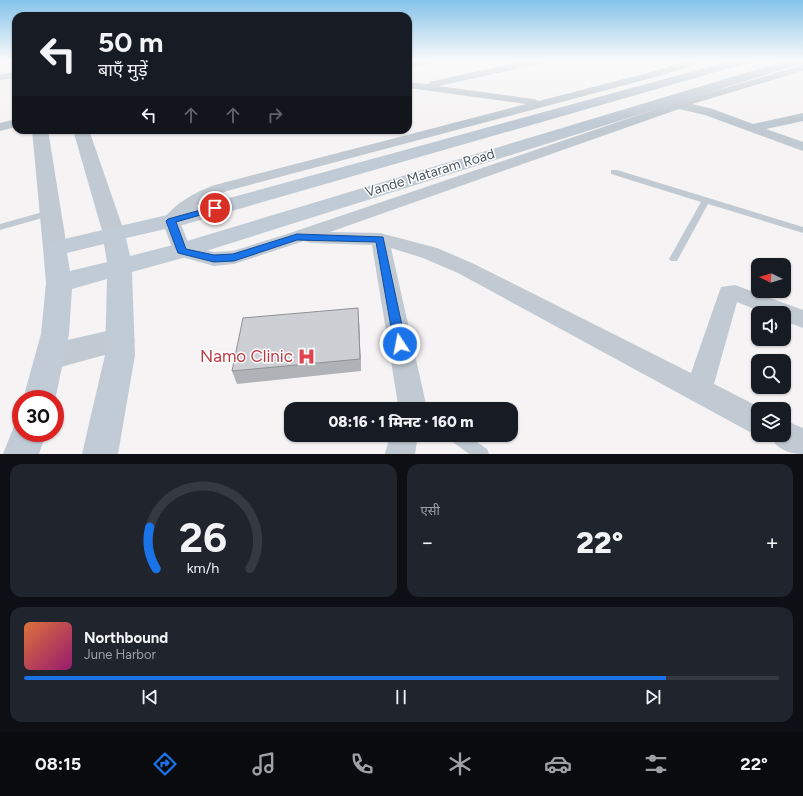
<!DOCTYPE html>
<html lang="hi">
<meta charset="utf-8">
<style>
body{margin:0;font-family:Figtree,"Noto Sans Devanagari",sans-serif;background:#20242c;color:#f1f3f6;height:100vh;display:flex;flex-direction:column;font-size:15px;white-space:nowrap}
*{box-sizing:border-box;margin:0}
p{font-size:13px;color:#9ea1a6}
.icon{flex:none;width:22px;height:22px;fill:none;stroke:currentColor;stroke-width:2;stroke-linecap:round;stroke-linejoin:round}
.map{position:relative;height:454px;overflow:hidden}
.drawer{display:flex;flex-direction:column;gap:10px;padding:10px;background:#0d0f14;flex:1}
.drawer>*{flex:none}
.guide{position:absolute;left:12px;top:12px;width:400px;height:122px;border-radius:12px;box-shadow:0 1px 3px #0004;background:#171b24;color:#f1f3f6;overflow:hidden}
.needle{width:26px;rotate:275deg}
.buttons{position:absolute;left:751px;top:258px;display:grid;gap:8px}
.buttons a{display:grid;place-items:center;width:40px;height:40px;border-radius:8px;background:#171b24;box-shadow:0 1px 3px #0004;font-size:20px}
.speed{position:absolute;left:12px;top:390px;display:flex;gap:8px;font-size:20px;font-weight:700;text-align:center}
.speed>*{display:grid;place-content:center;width:52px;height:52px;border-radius:50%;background:#171b24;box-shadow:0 1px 3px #0004;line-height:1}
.speed .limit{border:6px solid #d22;background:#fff;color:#111}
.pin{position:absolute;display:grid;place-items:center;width:34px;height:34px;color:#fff;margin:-17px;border:2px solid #fff;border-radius:50%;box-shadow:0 1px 4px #0007}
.me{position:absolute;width:44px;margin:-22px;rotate:349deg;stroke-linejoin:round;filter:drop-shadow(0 0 3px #0008)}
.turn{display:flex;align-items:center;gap:14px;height:84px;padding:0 20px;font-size:18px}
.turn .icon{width:52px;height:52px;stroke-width:2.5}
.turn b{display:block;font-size:28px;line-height:34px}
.lanes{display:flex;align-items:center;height:38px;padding:0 20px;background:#0003;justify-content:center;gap:20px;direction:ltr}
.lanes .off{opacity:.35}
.big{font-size:30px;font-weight:800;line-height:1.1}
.drawer .widget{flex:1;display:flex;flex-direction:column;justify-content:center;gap:6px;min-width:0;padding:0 14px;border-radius:12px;background:#20242c}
.drawer .dial{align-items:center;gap:0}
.dial svg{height:104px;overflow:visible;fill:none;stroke:#363941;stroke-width:7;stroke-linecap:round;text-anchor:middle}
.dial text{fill:#f1f3f6;stroke:none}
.song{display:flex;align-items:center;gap:12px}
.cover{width:48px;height:48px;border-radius:6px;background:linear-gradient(135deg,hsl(20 70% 55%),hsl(320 70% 35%))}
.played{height:4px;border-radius:2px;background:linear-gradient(90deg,#1a73e8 85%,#363941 85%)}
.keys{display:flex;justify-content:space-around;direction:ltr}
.heat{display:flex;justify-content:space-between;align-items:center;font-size:22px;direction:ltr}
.drawer .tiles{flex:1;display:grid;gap:10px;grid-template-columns:1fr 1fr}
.widget:last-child{grid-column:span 2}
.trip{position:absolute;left:284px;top:402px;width:234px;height:40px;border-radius:12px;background:#171b24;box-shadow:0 1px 3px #0004;font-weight:800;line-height:40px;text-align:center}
.tab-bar{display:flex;height:64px;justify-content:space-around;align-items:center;background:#090b0e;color:#9ea1a6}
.tab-bar .icon{width:28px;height:28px}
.tab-bar .current{color:#1a73e8}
.tab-bar b{font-size:18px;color:#f1f3f6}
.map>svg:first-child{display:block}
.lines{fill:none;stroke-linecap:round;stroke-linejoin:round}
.service{fill:#c1cad2;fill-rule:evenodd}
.minor{fill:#c1cad2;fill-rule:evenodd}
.tertiary{fill:#c1cad2;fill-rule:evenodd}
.secondary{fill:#c1cbd6;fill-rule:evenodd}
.wall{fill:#b0b2b7}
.shaded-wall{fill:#909195}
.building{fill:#cdcfd5;stroke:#909195}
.route{fill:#1a73e8;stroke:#114b97}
.labels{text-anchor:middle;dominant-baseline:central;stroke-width:3;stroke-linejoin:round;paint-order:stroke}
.street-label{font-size:14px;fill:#4a5661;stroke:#fff}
.near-health-label{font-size:17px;fill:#be3a42;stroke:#fff;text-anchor:end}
</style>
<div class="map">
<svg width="803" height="454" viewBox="0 0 803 454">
<rect width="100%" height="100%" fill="#f5f3f3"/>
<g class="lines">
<g class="service">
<polygon points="611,170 617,170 803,227 803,233 708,204 677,261 671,261 669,259 701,202 611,174"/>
<polygon points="50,210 53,211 54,213 53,215 0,230 0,224"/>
<polygon points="448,435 467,435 487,449 489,454 469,454 450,440"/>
</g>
<g class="minor">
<polygon points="419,60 438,60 436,62 408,68 408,62"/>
<path d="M529,60H547L542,63L439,86L534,99L539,101L655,71L690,60H704L702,62L663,75L227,191L199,204L180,222L190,247L214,252L233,251L290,233L674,103L803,65V71L692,104L713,109L753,124L803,113V121L766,129L803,142V151L705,115L679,109L330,232L380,233L437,248L472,263L691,373L721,287L735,285L803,310V328L784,321V313H764L737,302L714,384L763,409H758V435L748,431L458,273L423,258L391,248L426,404L425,409H397L398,404L372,245L311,243L304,241L234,264L214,266L175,255L162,221C175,203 195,192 215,185L526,104L408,88V82L428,84L429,82L433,81Z"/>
<polygon points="16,72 16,78 0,80 0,74"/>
<polygon points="16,119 16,127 0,131 0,123"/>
<path d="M784,420L803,428V454C788,454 776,449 770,435H784Z"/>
<polygon points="390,435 418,435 415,454 385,454"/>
</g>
<g class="tertiary">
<polygon points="32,130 48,130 67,248 63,253 55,256 47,253 43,248"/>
<polygon points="73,130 89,130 125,234 122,239 114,241 106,239 103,234"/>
<polygon points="120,328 130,332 135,340 130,348 50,370 39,366 35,357 39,348 50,344"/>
</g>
<g class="secondary">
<path d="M734,60H753L751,62L179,226L126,238L130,256L177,244L788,60H803V63L190,256L132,272L135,355L118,454H82L105,355L107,279L72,289L69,334L55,400L23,399L41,334L46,283L43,248L47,243L167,215ZM104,244L107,262L70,271L67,253Z"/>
<polygon points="21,419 21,433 46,433 39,454 3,454 16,421"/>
</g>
</g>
<polygon class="wall" points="359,321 361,371 237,384 232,371"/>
<polygon class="shaded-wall" points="358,308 359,321 361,371 360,359"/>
<polygon class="building" points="358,308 360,359 232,371 243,318"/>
<linearGradient id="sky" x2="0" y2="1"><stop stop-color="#85c3ea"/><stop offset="0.49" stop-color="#fafafa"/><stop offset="1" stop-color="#fafafa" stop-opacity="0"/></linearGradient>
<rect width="803" height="123" fill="url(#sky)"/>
<polygon class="route" points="215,206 220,208 218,210 176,222 186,249 214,255 233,254 297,234 383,237 406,344 405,347 400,349 396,347 394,344 376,242 297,240 234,261 214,262 178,253 166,221 168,219"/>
<defs>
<symbol id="hospital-bare" viewBox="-9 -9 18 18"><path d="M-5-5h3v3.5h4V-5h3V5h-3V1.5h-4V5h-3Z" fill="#e0444e" stroke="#fff" stroke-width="2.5" paint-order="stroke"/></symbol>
</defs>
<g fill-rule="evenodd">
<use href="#hospital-bare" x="294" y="344" width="25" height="25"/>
</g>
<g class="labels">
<g class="street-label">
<text transform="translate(430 173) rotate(-17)">Vande Mataram Road</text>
</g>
<g class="near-health-label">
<text x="293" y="356">Namo Clinic</text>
</g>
</g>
</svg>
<div class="buttons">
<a><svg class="needle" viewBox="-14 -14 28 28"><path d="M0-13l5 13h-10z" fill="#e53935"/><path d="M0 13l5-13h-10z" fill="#9ea1a6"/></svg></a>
<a><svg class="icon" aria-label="sound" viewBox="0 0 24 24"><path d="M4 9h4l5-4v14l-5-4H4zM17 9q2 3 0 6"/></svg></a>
<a><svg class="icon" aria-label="search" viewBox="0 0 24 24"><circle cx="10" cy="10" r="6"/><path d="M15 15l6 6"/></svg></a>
<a><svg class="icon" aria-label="layers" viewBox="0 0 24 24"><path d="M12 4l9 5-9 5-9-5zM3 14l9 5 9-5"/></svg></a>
</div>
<div class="speed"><div class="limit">30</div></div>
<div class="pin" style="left:215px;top:208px;background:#d93025"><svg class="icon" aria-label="arrive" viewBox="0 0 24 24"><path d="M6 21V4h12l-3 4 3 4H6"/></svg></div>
<svg class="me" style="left:400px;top:344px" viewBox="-20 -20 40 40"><circle r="17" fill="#1a73e8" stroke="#fff" stroke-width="3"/><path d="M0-11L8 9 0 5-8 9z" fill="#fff"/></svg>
<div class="trip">08:16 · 1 मिनट · 160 m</div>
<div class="guide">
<div class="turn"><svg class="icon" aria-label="left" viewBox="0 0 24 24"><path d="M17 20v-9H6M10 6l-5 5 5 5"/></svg><div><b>50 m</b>बाएँ मुड़ें</div></div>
<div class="lanes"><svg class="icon" aria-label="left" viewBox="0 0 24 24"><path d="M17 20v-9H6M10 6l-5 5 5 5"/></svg><svg class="icon off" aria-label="ahead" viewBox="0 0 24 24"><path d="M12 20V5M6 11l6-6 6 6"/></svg><svg class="icon off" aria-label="ahead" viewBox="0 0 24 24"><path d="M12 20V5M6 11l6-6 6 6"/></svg><svg class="icon off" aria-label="right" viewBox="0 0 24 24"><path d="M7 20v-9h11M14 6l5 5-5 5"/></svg></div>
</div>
</div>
<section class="drawer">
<div class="tiles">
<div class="widget dial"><svg viewBox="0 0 100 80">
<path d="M14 69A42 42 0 1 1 86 69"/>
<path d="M14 69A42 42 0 0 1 9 37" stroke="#1a73e8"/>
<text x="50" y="56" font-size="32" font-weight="700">26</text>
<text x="50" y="72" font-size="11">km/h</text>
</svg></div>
<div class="widget"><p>एसी</p>
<div class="heat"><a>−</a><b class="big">22°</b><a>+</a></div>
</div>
<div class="widget">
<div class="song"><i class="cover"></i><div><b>Northbound</b><p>June Harbor</p></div></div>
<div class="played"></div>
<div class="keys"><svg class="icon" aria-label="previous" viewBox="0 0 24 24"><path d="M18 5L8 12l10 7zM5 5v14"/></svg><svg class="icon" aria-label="pause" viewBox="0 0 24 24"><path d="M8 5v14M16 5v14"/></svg><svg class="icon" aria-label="next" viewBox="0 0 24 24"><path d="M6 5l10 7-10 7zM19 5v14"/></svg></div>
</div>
</div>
</section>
<nav class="tab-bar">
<b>08:15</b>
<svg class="icon current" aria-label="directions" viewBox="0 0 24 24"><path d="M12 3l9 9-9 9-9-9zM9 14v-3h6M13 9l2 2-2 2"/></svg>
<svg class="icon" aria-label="music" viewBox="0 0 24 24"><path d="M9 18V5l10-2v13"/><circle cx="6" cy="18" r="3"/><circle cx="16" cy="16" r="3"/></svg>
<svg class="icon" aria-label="phone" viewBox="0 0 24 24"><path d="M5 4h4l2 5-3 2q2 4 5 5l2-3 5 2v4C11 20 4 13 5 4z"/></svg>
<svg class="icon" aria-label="climate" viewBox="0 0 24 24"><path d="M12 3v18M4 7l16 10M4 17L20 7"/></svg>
<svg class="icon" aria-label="car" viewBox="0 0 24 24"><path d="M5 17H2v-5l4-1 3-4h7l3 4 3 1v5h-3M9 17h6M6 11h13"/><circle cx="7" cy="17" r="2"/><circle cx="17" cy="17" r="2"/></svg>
<svg class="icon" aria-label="filters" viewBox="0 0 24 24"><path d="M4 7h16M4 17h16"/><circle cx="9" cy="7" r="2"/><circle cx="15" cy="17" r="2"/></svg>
<b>22°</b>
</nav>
